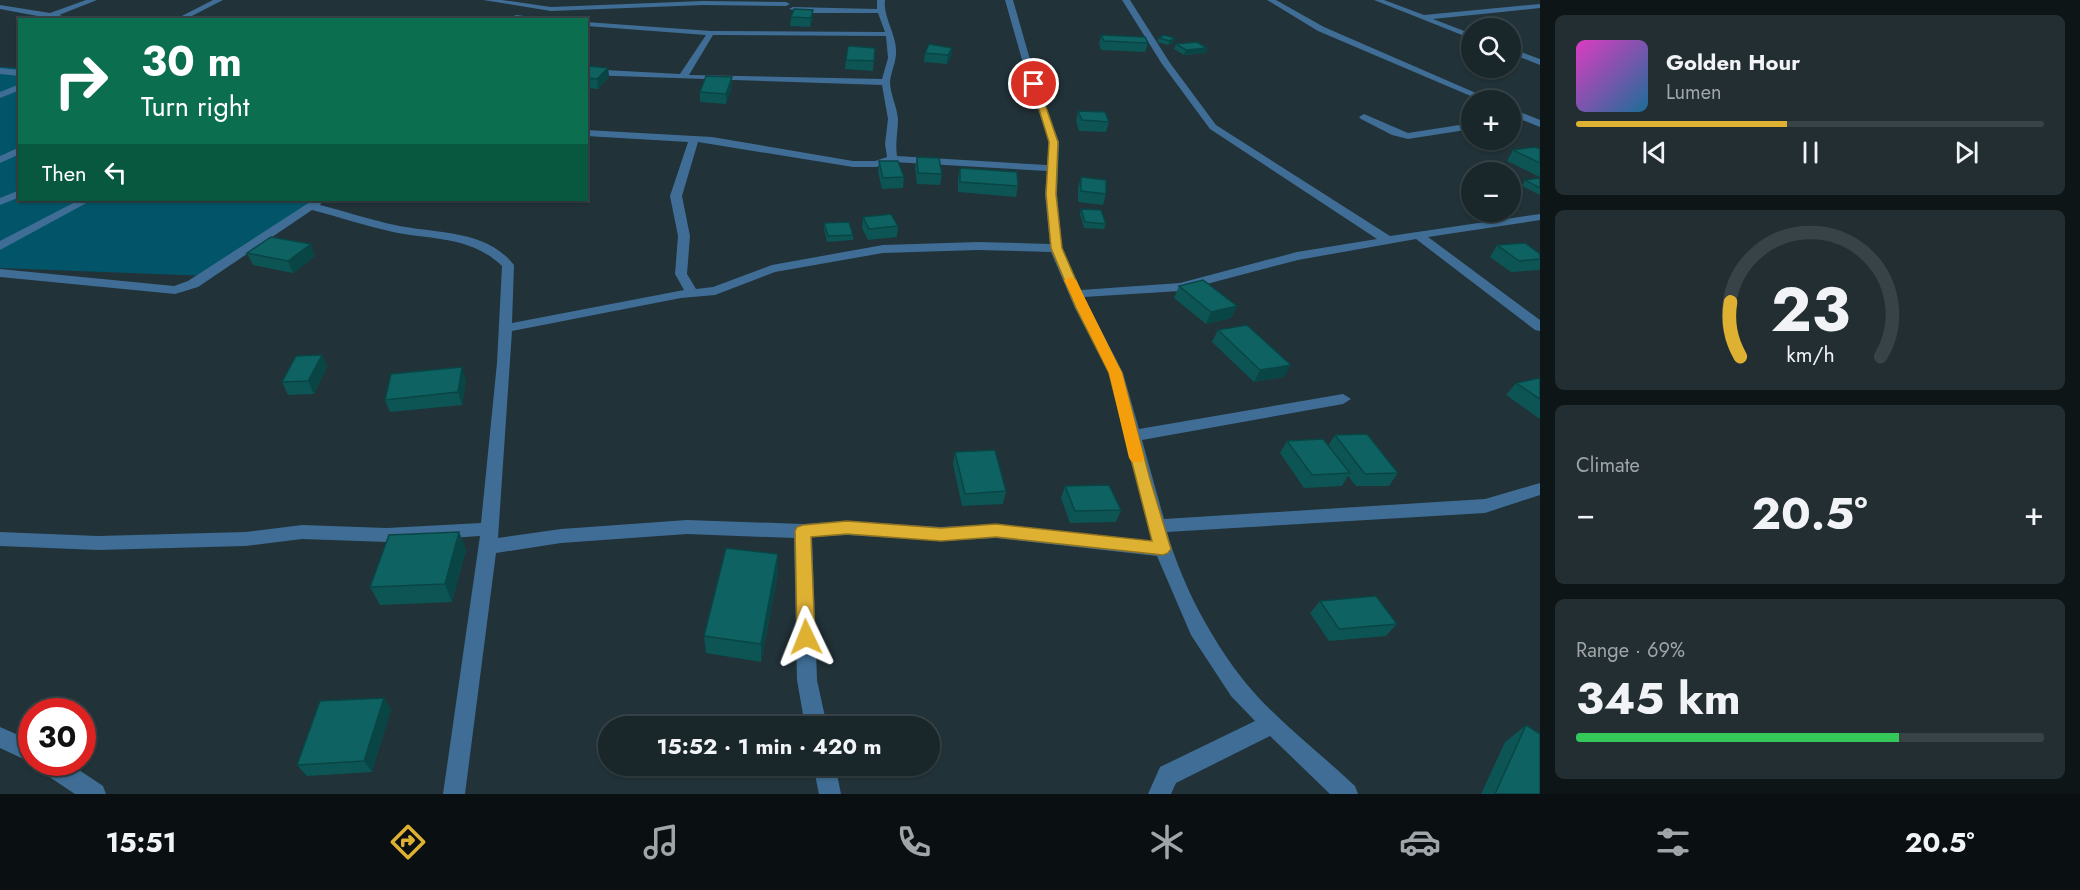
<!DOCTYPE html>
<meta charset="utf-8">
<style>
body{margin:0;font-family:Jost,sans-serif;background:#222e32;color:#f1f3f6;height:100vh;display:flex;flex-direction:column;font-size:22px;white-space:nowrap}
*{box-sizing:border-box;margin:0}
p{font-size:20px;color:#9fa5a8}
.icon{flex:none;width:33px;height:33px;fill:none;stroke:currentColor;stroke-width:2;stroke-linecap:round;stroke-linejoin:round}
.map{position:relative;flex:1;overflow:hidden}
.details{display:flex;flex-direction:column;gap:15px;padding:15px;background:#0e1517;width:540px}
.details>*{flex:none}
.guide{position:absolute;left:18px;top:18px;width:570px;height:183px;border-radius:0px;box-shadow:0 2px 4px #0004,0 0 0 2px #374347;background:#0b6e4f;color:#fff;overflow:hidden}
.controls{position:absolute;left:1461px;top:18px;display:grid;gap:12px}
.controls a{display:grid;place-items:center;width:60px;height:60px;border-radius:50%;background:#19262a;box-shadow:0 2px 4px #0004,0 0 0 2px #374347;font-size:30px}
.speed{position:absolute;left:18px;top:698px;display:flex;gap:12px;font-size:30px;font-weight:700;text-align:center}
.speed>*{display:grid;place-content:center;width:78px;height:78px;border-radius:50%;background:#19262a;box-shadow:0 2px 4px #0004,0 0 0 2px #374347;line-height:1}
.speed .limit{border:9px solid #d22;background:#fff;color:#111}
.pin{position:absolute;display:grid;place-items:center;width:51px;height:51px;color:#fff;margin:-26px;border:3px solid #fff;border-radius:50%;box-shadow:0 2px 6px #0007}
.me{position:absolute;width:66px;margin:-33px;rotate:358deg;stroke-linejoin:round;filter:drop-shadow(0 0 4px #0008)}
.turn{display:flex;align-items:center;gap:21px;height:126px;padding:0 24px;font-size:27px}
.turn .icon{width:78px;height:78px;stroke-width:2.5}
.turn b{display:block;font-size:42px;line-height:51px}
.then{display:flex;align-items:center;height:57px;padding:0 24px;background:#0003;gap:12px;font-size:22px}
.big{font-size:45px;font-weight:700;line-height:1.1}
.details .card{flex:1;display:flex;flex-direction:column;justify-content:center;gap:9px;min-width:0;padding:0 21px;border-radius:9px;background:#222e32}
.details .dial{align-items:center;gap:0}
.dial svg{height:156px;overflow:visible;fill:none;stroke:#374347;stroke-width:7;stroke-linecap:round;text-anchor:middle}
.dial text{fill:#f1f3f6;stroke:none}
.song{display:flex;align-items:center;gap:18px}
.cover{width:72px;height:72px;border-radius:9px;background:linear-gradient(135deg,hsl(310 70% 55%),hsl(200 70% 35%))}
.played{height:6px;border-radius:3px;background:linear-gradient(90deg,#deb133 45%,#374347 45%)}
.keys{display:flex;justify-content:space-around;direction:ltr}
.heat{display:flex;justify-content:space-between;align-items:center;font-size:33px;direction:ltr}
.charge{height:9px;border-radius:4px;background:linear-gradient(90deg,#34c759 69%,#374347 0)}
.trip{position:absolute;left:598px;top:716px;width:342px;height:60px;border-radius:30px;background:#19262a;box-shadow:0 2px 4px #0004,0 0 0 2px #374347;font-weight:700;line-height:60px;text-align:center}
.tabs{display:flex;height:96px;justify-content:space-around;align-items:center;background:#0a0f11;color:#9fa5a8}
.tabs .icon{width:42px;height:42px}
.tabs .on{color:#deb133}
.tabs b{font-size:27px;color:#f1f3f6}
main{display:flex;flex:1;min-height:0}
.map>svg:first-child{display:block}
.green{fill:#025568}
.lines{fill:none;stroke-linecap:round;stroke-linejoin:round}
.minor{fill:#3f6d95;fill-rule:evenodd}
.wall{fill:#0c5554}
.shaded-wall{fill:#0a4545}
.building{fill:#0e6362;stroke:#0a4545;stroke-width:1.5}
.route{fill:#deb133;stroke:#907321;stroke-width:1.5}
.slow{fill:#f59e0b}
</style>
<main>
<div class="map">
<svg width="1540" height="794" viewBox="0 0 1540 794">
<rect width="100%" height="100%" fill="#213238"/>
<polygon class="green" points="0,67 19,68 20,200 320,200 208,276 0,268"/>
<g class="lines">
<g class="minor">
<polygon points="86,0 97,0 59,15 78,20 59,20 0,9 0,5 50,13"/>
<polygon points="213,0 223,0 184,20 174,20"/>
<polygon points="483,0 502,0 551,7 703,1 786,2 790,4 786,6 703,5 551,11"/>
<path d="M877,0H885C883,16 895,32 896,49C897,61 891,71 890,82C890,94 897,106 898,119C898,131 895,143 897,156L1047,165L1049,142L1025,70L1005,0H1013L1033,70L1059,142L1057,194L1062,248L1081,290L1180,283L1297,252L1377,239L1210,129L1162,64L1122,0H1130L1170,63L1216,125L1390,236L1540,214V220L1428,237L1540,320V331L1535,330L1416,239L1298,260L1180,291L1084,297L1123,373L1139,429L1343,394L1351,399L1343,404L1142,440L1164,519L1485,499L1540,483V495L1485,513L1167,532C1182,585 1211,639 1245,682C1276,720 1319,752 1355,786L1358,794H1330L1270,736L1176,783L1171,794H1148L1160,767L1255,721L1231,696L1191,635L1157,556L996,538L941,541L847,535L812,537L817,680L827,726H805L797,680L794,538L687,534L561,543L496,553L465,794H443L480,536L387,542L302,539L245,546L98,550L0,546V532L98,536L245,532L302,525L387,528L481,523L497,363L502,266C471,236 432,240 393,232C366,226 339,217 312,210L198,287L175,294L0,277V269L174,286L188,281L313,200H323L320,205C345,211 370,220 395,225C436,234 486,229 514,265L512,323L684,290L675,274L678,236L670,196L688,142L586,136V130L712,137L853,161H875L887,157L885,144L888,119L882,85L586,75V69L680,74L706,35L586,26V22L711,31L885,32L878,13H806L789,9L793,7L877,9ZM713,35L886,36L888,58L882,79L689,75ZM698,142L853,167H876L893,162L1047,171L1045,194L1050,244L978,242L883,245L772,265L713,287L696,289L687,274L690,236L682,196ZM978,250L1051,252L1075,308L1109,373L1152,541L996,524L941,527L847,521L803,524L687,520L561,529L498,538L512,331L681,298L715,295L775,272L883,253Z"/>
<polygon points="1267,0 1276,0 1324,27 1492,100 1480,100 1318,31"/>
<polygon points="1374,0 1384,0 1424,15 1540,4 1540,8 1433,19 1472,34 1472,39"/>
<polygon points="516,15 541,18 544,20 513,19 512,17"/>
<polygon points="1510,48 1540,59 1540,65 1510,53"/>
<polygon points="0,68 20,70 20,76 0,74"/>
<polygon points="20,84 20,90 0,98 0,92"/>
<polygon points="1510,108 1540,120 1540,127 1510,115"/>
<polygon points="1364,114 1408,133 1472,123 1472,129 1408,139 1392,135 1361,119 1359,117"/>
<polygon points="20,147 20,154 0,163 0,156"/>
<polygon points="20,190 20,197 0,205 0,198"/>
<polygon points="79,200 92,200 0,250 0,241"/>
<polygon points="0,727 32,741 32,762 34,762 32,763 0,748"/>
<polygon points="36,762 67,762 103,786 106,794 75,794 39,770"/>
<polygon points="813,765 835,765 841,794 819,794"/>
</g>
</g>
<g class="wall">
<polygon points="794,9 813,19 810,27 790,26 791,17"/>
<polygon points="1101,35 1148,43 1145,52 1101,50 1099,44"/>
<polygon points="1159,38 1175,38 1173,43 1168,45 1157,42"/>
<polygon points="1176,44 1207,48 1206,53 1184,55 1174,49"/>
<polygon points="875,48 873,71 845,69 846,60"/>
<polygon points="952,48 951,57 947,64 924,62 925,53"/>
<polygon points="586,68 608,68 609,77 598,89 586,88"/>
<polygon points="732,77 732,87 726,104 700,102 700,92"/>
<polygon points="1078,111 1109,122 1106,132 1079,131 1076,121"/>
<polygon points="1540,149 1540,177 1507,161 1513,150"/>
<polygon points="917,157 942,174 940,185 917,184 915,168"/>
<polygon points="879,161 904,177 903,188 882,189 878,172"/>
<polygon points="960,168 1018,186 1016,197 958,192 958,178"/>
<polygon points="1081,177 1106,194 1103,205 1078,202 1078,188"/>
<polygon points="1540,178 1540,195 1522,186 1525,180"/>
<polygon points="1081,209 1106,224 1104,229 1084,228 1080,214"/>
<polygon points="863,217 898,226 897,237 868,240 862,228"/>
<polygon points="824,223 853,235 853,240 827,242 824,229"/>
<polygon points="1497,245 1540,254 1540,268 1539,270 1511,272 1490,257"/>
<polygon points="247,253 315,256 293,273 253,265"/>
<polygon points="1179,286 1237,306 1231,318 1206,324 1174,298"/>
<polygon points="1218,330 1284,377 1254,382 1212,342"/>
<polygon points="322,355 327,367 314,394 288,395 282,382"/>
<polygon points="1540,378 1540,419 1506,395 1516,383"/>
<polygon points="466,380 462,405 390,412 385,400"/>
<polygon points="1335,435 1398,473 1389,486 1356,486 1348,476 1342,486 1304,488 1280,453 1287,441 1328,446"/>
<polygon points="955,452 1006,491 1003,504 962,506 953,464"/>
<polygon points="1065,486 1121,510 1116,522 1070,523 1061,498"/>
<polygon points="459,532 466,550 452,602 380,605 370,587"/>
<polygon points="778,573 761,662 706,653 704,636"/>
<polygon points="1320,601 1397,624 1386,636 1329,641 1310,613"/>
<polygon points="391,709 372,772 307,776 297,765"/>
<polygon points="1526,725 1540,794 1481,794 1505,742"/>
</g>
<g class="shaded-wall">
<polygon points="813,10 813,19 810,27 811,18"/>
<polygon points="1175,38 1173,43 1168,45 1170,41"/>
<polygon points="952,48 951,57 947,64 948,55"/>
<polygon points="1207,48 1206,53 1184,55 1186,50"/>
<polygon points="608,68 609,77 598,89 597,79"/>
<polygon points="732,77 732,87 726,104 726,94"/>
<polygon points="311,244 315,256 293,273 288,261"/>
<polygon points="1237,306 1231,318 1206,324 1211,312"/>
<polygon points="322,355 327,367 314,394 308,381"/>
<polygon points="1291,365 1284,377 1254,382 1260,370"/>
<polygon points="462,367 466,380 462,405 458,392"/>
<polygon points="459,532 466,550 452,602 445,584"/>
<polygon points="778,554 778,573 761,662 761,644"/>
<polygon points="384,698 391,709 372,772 364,761"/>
</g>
<g class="building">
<polygon points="794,9 813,10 811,18 791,17"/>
<polygon points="1101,35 1145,37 1148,43 1104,41"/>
<polygon points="1164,35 1175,38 1170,41 1159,38"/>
<polygon points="1197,42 1207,48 1186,50 1176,44"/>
<polygon points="929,44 952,48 948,55 925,53"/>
<polygon points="848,46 875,48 874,61 846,60"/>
<polygon points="588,66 608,68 597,79 586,78 586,68"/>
<polygon points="706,76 732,77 726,94 700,92"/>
<polygon points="1078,111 1105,112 1109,122 1082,120"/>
<polygon points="1535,147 1540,149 1540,163 1513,150"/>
<polygon points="917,157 939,158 942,174 918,173"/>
<polygon points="879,161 898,161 904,177 883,178"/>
<polygon points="960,168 1017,172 1018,186 960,182"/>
<polygon points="1081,177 1106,180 1106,194 1081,191"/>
<polygon points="1540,178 1540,188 1525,180"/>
<polygon points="1081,209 1101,210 1106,224 1085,222"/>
<polygon points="891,214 898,226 869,229 863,217"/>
<polygon points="849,222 853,235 828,236 824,223"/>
<polygon points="271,237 311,244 288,261 247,253"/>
<polygon points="1525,243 1540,254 1540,259 1519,261 1497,245"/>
<polygon points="1203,280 1237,306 1211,312 1179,286"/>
<polygon points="1247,325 1291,365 1260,370 1218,330"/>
<polygon points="322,355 308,381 282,382 296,356"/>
<polygon points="462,367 458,392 385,400 391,374"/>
<polygon points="1540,378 1540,399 1516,383"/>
<polygon points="1367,434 1398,473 1365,474 1335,435"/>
<polygon points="1323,439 1350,473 1312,475 1287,441"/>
<polygon points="995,450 1006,491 965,494 955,452"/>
<polygon points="1109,485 1121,510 1075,511 1065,486"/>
<polygon points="459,532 445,584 370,587 389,535"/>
<polygon points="726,548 778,554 761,644 704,636"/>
<polygon points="1376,596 1397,624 1339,629 1320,601"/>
<polygon points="384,698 364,761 297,765 320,701"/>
<polygon points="1526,725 1540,734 1540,794 1495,794"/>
</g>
<polygon class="route" points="1031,83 1038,84 1058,142 1056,194 1062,248 1088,308 1122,373 1150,479 1171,549 1168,553 1163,555 996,537 941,541 847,534 811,537 815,637 812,643 806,645 800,643 797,637 795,531 797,527 803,525 847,521 941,528 996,524 1152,541 1109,373 1076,308 1051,248 1046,194 1049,142"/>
<polygon class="slow" points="1070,277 1076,280 1122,373 1144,458 1142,462 1132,462 1129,458 1109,373 1064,280"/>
</svg>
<div class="controls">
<a><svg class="icon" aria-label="search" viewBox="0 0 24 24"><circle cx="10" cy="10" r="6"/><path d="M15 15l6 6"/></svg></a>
<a>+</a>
<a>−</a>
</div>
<div class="speed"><div class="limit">30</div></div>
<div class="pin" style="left:1034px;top:84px;background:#d93025"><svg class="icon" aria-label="arrive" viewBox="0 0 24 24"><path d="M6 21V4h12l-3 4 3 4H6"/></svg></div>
<svg class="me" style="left:806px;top:637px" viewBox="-20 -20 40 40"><path d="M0-17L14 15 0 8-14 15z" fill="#deb133" stroke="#fff" stroke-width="4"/></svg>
<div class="trip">15:52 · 1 min · 420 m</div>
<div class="guide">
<div class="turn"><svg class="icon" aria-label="right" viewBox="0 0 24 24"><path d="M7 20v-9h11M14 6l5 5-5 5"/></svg><div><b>30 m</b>Turn right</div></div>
<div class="then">Then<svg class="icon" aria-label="left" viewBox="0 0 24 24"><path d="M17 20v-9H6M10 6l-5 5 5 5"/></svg></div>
</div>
</div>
<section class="details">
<div class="card">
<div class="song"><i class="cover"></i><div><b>Golden Hour</b><p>Lumen</p></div></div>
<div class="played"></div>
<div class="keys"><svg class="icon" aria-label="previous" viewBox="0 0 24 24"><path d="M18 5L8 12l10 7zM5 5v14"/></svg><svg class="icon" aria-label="pause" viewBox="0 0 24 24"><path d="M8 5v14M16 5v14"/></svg><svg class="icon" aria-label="next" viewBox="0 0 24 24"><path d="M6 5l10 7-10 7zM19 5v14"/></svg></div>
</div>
<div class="card dial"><svg viewBox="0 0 100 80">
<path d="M14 69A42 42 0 1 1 86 69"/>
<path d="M14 69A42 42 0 0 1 9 41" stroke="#deb133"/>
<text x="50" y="56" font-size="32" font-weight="700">23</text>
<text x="50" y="72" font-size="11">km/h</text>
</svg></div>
<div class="card"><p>Climate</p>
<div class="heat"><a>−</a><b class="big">20.5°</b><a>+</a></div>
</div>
<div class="card"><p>Range · 69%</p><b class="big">345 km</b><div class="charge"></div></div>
</section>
</main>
<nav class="tabs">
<b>15:51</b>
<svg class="icon on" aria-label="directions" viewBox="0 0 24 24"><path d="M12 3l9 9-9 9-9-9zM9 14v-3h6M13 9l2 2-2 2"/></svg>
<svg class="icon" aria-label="music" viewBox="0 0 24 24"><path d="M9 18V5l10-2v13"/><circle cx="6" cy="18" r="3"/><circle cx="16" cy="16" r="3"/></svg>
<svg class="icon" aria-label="phone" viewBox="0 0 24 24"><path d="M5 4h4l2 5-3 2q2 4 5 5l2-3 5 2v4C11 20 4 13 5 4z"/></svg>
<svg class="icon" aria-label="climate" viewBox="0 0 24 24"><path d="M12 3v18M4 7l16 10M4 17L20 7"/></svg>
<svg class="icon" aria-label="car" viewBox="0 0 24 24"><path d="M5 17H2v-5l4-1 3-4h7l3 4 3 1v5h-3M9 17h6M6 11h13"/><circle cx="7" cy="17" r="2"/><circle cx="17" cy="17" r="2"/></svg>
<svg class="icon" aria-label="filters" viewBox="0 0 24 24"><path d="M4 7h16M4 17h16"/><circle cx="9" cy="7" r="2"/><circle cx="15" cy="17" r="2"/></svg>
<b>20.5°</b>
</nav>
